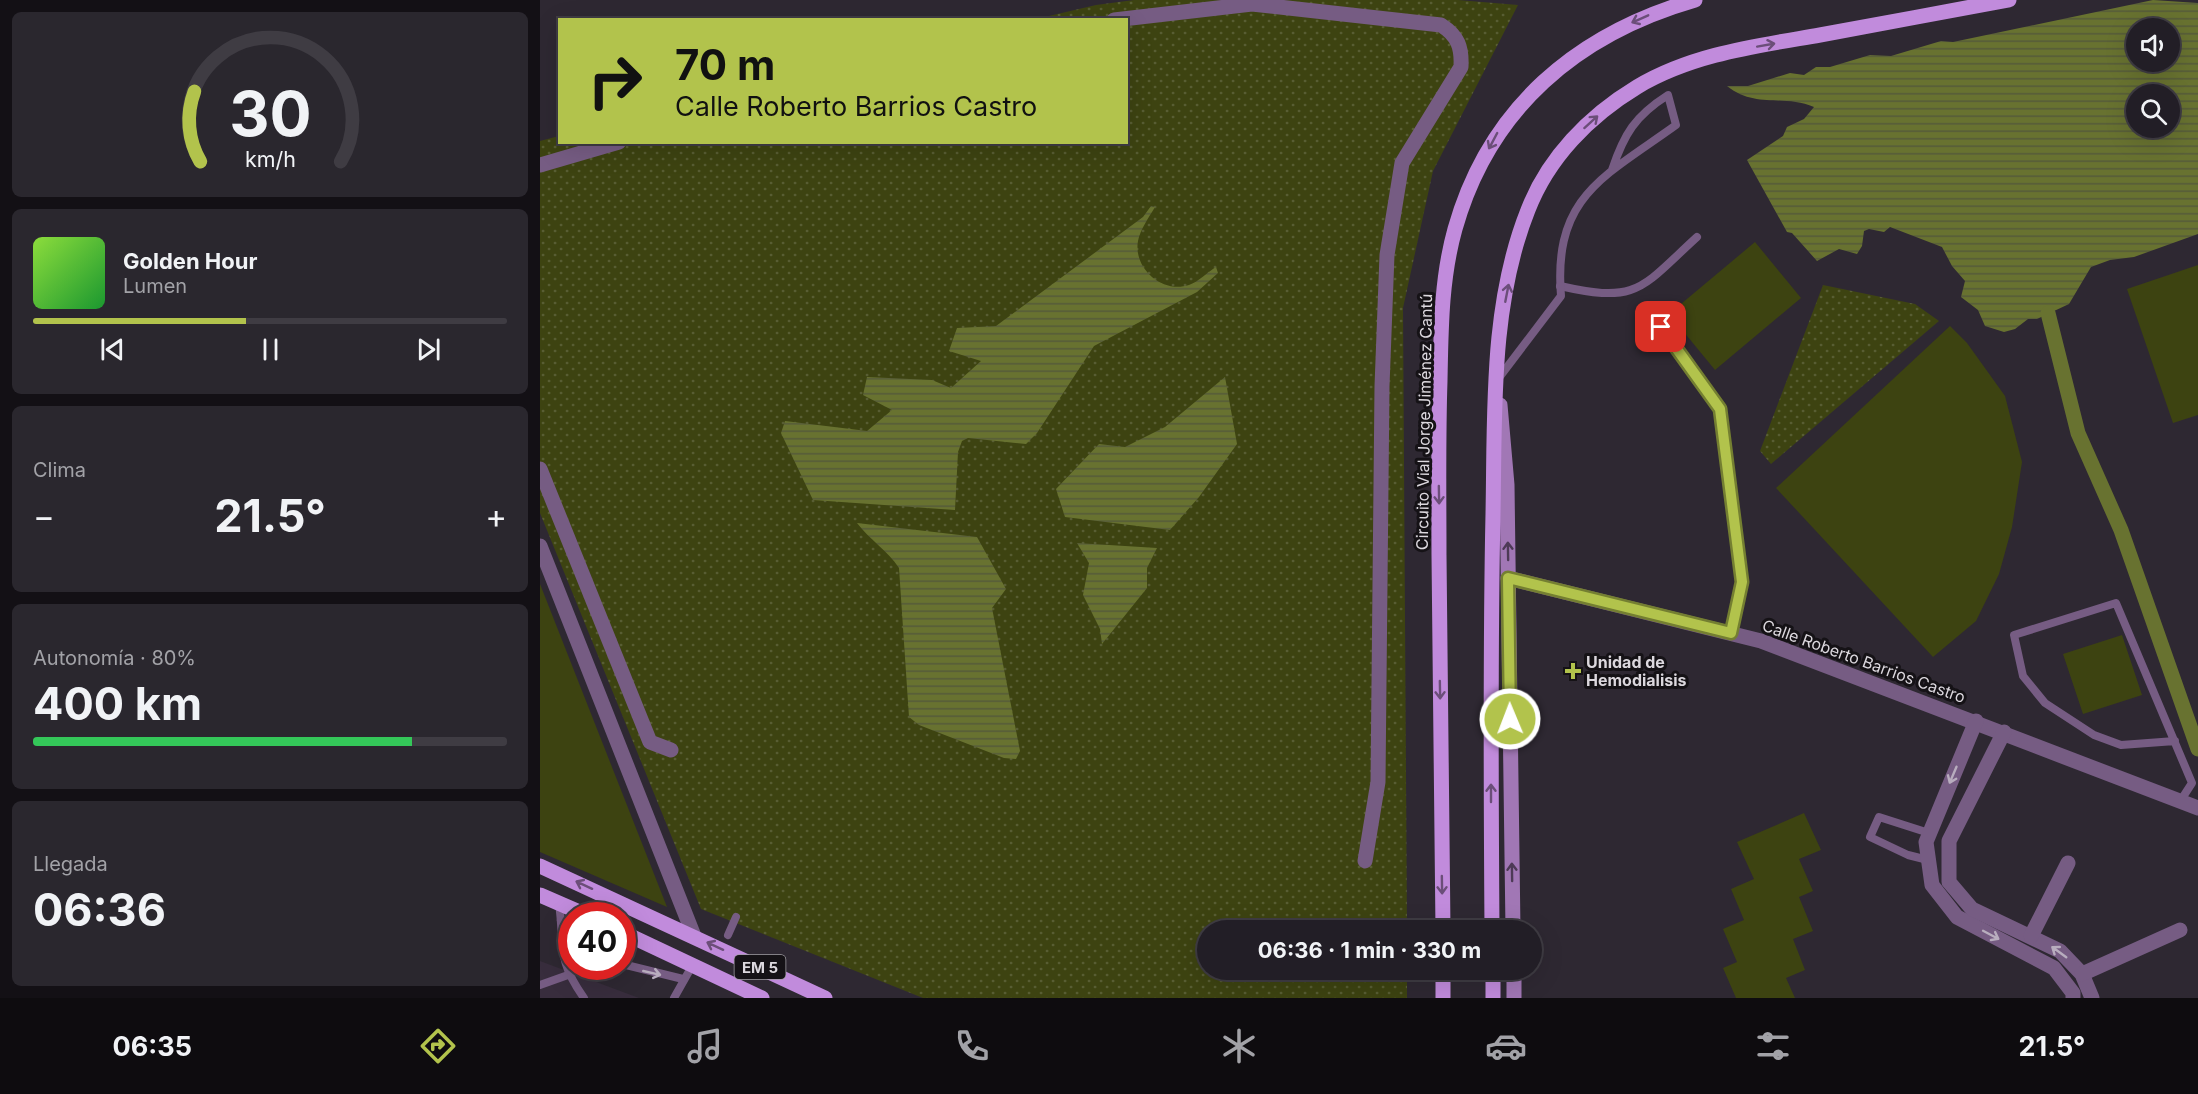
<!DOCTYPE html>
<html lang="es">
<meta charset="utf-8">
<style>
body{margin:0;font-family:Inter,sans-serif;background:#2a272e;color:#f1f3f6;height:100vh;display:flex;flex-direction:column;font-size:22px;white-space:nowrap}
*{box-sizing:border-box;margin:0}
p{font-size:20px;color:#a2a2a7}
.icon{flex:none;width:33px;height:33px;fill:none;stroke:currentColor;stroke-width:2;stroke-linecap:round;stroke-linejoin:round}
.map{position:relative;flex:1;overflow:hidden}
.details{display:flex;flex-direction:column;gap:12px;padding:12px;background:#131015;width:540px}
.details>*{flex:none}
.top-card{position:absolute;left:18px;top:18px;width:570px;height:126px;border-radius:0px;box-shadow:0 6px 24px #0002,0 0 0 2px #3f3c43;background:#b2c34c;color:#111;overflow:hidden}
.tools{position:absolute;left:1586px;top:18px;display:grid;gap:12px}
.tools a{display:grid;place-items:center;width:54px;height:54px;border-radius:50%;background:#221e26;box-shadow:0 6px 24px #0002,0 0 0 2px #3f3c43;font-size:30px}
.speed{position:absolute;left:18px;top:902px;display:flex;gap:12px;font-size:30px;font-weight:700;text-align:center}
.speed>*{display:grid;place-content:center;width:78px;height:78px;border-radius:50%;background:#221e26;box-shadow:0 6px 24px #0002,0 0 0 2px #3f3c43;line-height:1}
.speed .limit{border:9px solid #d22;background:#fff;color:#111}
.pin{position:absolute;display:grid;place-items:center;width:51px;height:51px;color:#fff;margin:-26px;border-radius:12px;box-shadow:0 3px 9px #0006}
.me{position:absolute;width:66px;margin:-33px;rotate:359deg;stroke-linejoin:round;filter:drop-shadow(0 0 4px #0008)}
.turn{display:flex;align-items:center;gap:21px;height:126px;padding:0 18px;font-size:27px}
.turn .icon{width:78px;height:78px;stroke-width:2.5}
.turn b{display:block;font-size:42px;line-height:51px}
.big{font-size:45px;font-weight:700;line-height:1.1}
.details .widget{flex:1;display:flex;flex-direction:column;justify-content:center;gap:9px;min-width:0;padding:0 21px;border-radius:9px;background:#2a272e}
.details .dial{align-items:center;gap:0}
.dial svg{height:156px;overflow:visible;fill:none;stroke:#3f3c43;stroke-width:7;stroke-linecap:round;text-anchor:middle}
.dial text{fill:#f1f3f6;stroke:none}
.song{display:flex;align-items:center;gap:18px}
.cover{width:72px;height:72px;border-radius:9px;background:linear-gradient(135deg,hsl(90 70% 55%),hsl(130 70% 35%))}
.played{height:6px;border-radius:3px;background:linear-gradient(90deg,#b2c34c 45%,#3f3c43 45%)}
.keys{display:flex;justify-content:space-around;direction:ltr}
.heat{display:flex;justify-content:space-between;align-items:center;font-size:33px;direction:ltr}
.charge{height:9px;border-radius:4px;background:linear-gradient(90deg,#34c759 80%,#3f3c43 0)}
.trip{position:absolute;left:657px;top:920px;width:345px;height:60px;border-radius:30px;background:#221e26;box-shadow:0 6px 24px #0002,0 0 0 2px #3f3c43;font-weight:700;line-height:60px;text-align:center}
.tab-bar{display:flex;height:96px;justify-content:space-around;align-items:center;background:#0e0c0f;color:#a2a2a7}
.tab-bar .icon{width:42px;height:42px}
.tab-bar .selected{color:#b2c34c}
.tab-bar b{font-size:27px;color:#f1f3f6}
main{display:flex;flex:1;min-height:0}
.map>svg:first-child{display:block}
.built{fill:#382d3d}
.grass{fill:#3d4311}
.park{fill:url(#park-dots)}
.water{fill:url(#water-rules);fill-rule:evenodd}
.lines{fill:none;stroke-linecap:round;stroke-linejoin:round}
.canal{stroke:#687230;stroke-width:15}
.lane{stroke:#765c83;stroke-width:8}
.street{stroke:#765c83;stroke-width:15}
.secondary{stroke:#a177b5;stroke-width:15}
.primary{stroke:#c18bdc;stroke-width:15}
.oneway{stroke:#6b4e79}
.oneway2{stroke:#4d3a56}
.oneway3{stroke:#b8adbe}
.route-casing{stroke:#747f31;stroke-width:15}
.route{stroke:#b2c34c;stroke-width:10}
.poi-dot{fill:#b2c34c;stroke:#151216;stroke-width:2}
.labels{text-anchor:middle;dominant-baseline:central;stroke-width:6;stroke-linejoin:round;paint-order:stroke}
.shield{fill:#151216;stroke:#a09da2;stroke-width:1.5}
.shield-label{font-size:15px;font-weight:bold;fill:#dcd8de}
.street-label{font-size:16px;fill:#dcd8de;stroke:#151216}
.poi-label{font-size:16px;font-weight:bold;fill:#dcd8de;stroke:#151216;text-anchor:start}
</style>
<main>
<section class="details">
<div class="widget dial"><svg viewBox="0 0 100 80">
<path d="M14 69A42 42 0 1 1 86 69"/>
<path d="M14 69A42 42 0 0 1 11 33" stroke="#b2c34c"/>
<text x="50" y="56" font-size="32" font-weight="700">30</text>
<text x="50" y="72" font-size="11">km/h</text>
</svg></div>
<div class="widget">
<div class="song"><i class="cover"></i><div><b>Golden Hour</b><p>Lumen</p></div></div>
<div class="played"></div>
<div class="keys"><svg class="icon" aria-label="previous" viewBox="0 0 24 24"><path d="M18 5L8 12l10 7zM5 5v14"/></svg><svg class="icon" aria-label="pause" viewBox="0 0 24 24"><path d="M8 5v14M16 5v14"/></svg><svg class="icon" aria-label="next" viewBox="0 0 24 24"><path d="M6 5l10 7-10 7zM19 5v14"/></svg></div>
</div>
<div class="widget"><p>Clima</p>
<div class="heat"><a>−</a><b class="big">21.5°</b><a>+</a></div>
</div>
<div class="widget"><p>Autonomía · 80%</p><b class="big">400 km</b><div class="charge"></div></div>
<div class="widget"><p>Llegada</p><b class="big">06:36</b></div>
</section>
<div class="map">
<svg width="1658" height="998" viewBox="0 0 1658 998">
<defs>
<pattern id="park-dots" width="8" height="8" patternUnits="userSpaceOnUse" patternTransform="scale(1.5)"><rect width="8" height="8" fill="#3d4311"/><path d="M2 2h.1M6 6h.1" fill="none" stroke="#585d33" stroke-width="1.8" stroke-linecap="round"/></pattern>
<pattern id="water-rules" width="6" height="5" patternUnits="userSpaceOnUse" patternTransform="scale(1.5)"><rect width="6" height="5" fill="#687230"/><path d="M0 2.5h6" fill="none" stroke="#555a3a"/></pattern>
</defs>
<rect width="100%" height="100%" fill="#2e2832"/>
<polygon class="built" points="0,961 99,998 0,998"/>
<g class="grass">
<polygon points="1215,242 1261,298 1175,370 1129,314"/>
<polygon points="1658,265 1658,415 1633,423 1587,289"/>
<polygon points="1410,326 1427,343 1465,396 1482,462 1472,527 1459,574 1436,621 1393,657 1236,488"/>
<polygon points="0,584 127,907 0,852"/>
<polygon points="1582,635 1602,695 1543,714 1523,654"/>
<polygon points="1264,813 1281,850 1259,859 1273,891 1259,897 1273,931 1253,939 1265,970 1246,978 1255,998 1196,998 1183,968 1197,962 1183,929 1204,920 1191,889 1214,879 1197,842"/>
</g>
<g class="park">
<polygon points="594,0 918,0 978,5 893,171 863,308 867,930 668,930 668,969 867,969 867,998 383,998 161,909 0,513 0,141 19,136 20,142 586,142 586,20 496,19 556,5"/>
<polygon points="1283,285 1375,304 1399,321 1231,464 1220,451"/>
</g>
<g class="water">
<path d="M1613,0L1658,3V234L1594,257L1570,260L1551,267L1529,304L1497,319H1488L1475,329L1464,332L1445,326L1438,310L1421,297L1425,281L1412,266L1402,247L1350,227L1344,232L1329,229L1324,231L1322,246L1317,254L1299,249L1277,261L1252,233L1247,232L1207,160L1243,136L1247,127L1264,119L1274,107C1244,94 1216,109 1187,86H1208L1250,73L1264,75L1276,67H1290L1330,55L1351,56L1401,41L1413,42ZM1596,28H1629V62H1596ZM1629,94V128H1596V94Z"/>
<path d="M611,206L615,207C609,217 600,230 598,241C593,268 622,294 649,285C658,282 668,272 676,267L678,273L657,292L554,346L497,433L486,444L428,438L422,441L418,452L415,510L273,500L241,433L245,421L327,431L352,410L323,395L327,377L392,380L411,388L441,361L409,351L417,328L456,326L603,217Z"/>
<polygon points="685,377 697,444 659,497 630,530 525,517 516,489 559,444 585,447 625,427"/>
<path d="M317,523L437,537L466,589L452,608L480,751L476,759L464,758L379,725L369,717L359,568C348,551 329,539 317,523Z"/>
<polygon points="537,543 617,548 607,568 607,588 562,644 560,629 543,595 549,563"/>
</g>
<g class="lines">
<polyline class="canal" points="1508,313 1538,433 1581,530 1658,749"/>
<g class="lane">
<path d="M1020,286C1099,304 1101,288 1157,237"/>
<polyline points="1121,327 1180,409 1202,582 1191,633"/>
<path d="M958,379L1021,296C1013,196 1064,177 1136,125L1128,95C1095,116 1084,134 1072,170"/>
<polyline points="1635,741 1581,745 1554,735 1505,703 1483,676 1474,635 1576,603 1652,783 1641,800"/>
<polyline points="1388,860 1368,855 1330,837 1339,817 1389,833"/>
<path d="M19,903C25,948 16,958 44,998"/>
<polyline points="21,920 32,929"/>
<polyline points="188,935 196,917"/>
<polyline points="82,964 143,979"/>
<polyline points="0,985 28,975"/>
<polyline points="134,998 152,966"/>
</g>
<g class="street">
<path d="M574,20L712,4L901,25C918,36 922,47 921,67L862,163L847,255L842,386L838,782L825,861"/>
<polyline points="0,165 79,142"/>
<polyline points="0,469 110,742 131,750"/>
<polyline points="0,546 154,936"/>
<polyline points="968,578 1221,641 1658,808"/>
<polyline points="1436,721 1386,842 1392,885 1417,917 1514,968 1533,993 1533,998"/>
<polyline points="1464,732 1409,841 1409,882 1432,909 1520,951 1542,974 1552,998"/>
<polyline points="1491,936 1528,863"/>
<polyline points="1542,974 1640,930"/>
</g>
<g class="secondary">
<polyline points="960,405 967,485 973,930"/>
<polyline points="974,969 974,998"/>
</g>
<g class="primary">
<polyline points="0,866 285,998"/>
<polyline points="0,895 46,915"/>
<path d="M903,930C901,805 900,680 899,555C899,497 898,439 900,381C901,330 901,279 915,229C949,108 1037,34 1155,0"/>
<path d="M952,930C951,791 950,652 953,514C955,413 950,305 988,210C1008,158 1049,116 1097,87C1152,54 1217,46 1280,35C1343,23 1406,12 1469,0"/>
<polyline points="82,932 222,998"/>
<polyline points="903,969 903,998"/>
<polyline points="953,969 953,998"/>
</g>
</g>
<defs><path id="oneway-shaft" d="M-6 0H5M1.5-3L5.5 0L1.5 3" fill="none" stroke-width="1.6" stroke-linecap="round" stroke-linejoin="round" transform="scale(1.5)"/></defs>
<g class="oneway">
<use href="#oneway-shaft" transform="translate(1100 19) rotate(156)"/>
<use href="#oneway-shaft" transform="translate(1226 45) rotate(-10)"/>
<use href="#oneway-shaft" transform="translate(1051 122) rotate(-42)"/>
<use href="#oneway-shaft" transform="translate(953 141) rotate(118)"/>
<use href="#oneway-shaft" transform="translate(967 293) rotate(-79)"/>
<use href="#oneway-shaft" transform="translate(899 495) rotate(89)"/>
<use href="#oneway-shaft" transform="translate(900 690) rotate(89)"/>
<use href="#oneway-shaft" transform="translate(951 793) rotate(-90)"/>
<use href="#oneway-shaft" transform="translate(44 885) rotate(-155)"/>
<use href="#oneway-shaft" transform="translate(902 885) rotate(89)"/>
<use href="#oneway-shaft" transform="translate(175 946) rotate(-155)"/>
</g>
<g class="oneway2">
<use href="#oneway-shaft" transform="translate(968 551) rotate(-91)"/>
<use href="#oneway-shaft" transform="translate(972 872) rotate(-91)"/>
</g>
<g class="oneway3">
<use href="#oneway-shaft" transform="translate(1413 775) rotate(113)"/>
<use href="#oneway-shaft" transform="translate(1451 935) rotate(28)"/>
<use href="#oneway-shaft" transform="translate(1519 952) rotate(-144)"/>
<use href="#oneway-shaft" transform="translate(112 973) rotate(13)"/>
</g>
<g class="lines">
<defs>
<polyline id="route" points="970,719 968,578 1191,633 1202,582 1180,409 1121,327"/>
</defs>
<use href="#route" class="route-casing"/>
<use href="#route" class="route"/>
</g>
<path class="poi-dot" d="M1030 662h6v6h6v6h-6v6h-6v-6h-6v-6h6z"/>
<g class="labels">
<rect class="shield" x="194.5" y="955" width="51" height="24" rx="4.5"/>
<g class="shield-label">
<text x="220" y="967">EM 5</text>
</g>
<g class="street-label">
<text transform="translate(884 422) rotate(-89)">Circuito Vial Jorge Jiménez Cantú</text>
<text transform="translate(1324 661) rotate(20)">Calle Roberto Barrios Castro</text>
</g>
<g class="poi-label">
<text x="1046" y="662">Unidad de<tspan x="1046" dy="18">Hemodialisis</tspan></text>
</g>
</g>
</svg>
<div class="tools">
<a><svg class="icon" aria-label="sound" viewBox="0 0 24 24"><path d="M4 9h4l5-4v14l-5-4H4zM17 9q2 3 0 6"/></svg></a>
<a><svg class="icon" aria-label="search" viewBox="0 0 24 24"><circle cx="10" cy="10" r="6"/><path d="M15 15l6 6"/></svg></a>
</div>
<div class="speed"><div class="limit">40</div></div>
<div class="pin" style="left:1121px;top:327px;background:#d93025"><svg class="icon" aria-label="arrive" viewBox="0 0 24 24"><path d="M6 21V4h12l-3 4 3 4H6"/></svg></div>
<svg class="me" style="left:970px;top:719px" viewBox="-20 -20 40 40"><circle r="17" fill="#b2c34c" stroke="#fff" stroke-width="3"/><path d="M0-11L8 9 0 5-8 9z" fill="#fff"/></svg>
<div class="trip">06:36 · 1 min · 330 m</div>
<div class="top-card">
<div class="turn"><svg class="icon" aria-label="right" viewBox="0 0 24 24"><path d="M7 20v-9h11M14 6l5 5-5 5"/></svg><div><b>70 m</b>Calle Roberto Barrios Castro</div></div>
</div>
</div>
</main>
<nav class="tab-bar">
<b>06:35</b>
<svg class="icon selected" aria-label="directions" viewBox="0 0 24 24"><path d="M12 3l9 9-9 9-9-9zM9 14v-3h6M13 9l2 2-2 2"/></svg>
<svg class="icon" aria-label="music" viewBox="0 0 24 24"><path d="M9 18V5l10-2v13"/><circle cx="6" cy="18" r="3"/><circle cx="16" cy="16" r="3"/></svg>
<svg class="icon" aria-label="phone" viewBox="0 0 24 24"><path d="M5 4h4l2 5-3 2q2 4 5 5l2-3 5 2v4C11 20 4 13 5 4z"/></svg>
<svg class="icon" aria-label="climate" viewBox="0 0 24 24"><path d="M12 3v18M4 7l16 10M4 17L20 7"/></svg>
<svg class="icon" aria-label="car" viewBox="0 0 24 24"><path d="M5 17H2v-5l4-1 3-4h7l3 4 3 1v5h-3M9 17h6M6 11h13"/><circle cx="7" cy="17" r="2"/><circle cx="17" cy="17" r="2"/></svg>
<svg class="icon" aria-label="filters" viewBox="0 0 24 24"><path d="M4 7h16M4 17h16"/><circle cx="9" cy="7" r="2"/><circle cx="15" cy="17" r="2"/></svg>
<b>21.5°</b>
</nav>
